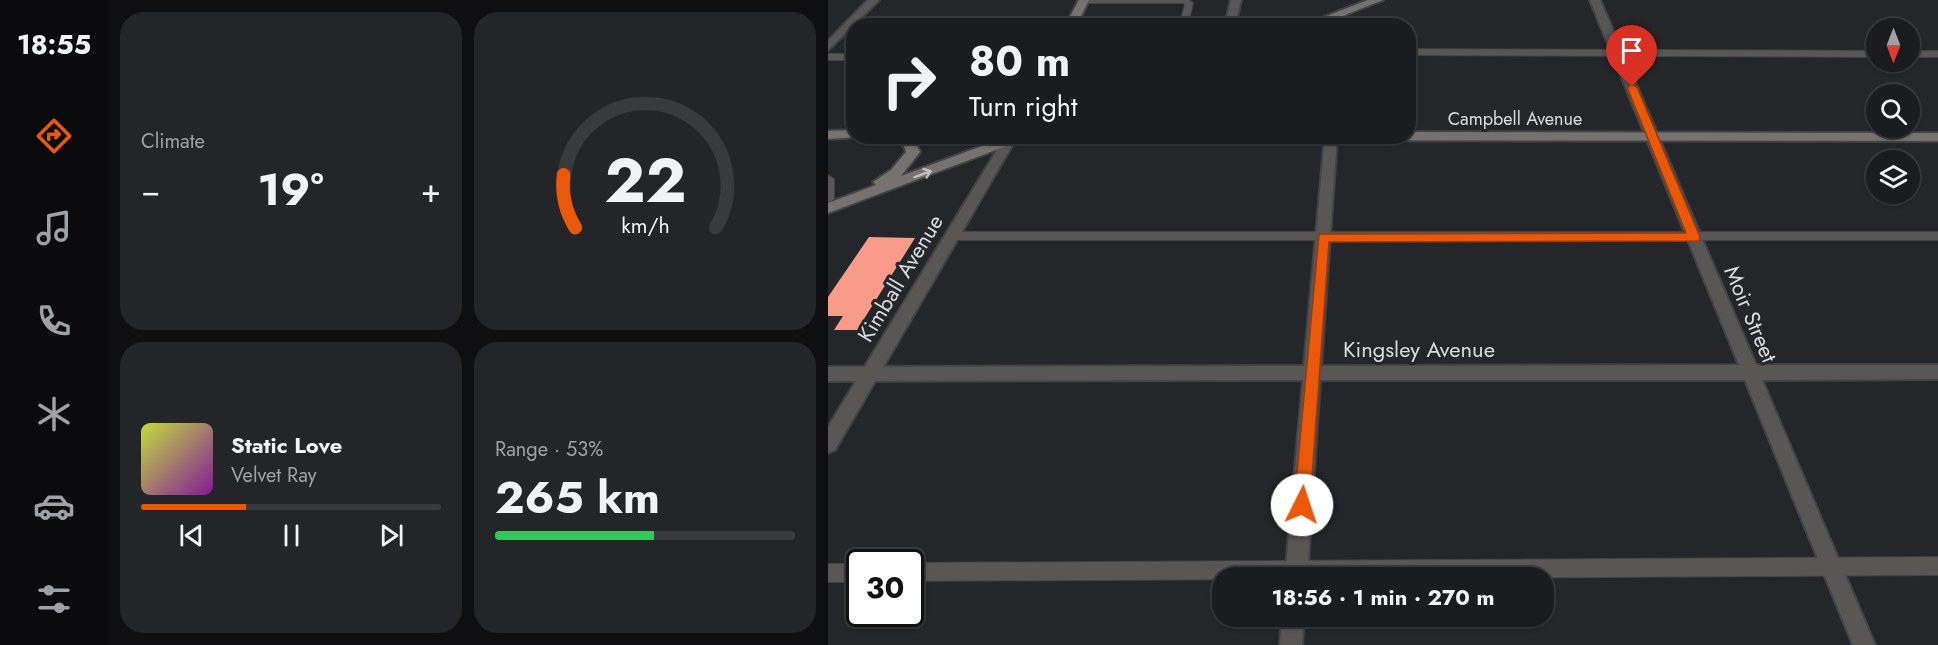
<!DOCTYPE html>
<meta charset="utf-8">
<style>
body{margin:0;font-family:Jost,sans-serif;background:#242529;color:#f1f3f6;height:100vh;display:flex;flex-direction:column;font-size:22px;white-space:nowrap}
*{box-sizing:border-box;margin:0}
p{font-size:20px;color:#a0a1a5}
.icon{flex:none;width:33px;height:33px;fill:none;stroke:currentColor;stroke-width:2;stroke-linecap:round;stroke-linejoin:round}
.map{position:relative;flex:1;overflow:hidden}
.details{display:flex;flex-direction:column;gap:12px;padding:12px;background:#0f0f12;width:720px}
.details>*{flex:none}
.top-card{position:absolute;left:18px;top:18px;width:570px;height:126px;border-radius:24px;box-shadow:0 2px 4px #0004,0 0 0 2px #393a3e;background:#1b1c20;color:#f1f3f6;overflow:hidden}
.needle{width:39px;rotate:180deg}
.tools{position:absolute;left:1038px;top:18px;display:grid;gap:12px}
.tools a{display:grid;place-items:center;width:54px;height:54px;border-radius:50%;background:#1b1c20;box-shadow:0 2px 4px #0004,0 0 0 2px #393a3e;font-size:30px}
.speed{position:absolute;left:18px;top:549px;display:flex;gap:12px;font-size:30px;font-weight:700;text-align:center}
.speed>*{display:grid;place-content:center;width:78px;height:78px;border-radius:50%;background:#1b1c20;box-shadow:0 2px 4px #0004,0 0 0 2px #393a3e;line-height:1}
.speed .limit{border:3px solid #111;border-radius:9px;background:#fff;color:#111}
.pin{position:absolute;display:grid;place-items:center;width:51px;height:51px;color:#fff;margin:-62px -26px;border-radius:50% 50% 50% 0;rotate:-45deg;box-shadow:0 0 6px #0007}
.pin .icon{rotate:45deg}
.me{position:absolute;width:66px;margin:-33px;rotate:4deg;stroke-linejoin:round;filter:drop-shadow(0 0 4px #0008)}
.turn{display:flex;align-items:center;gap:21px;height:126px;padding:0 24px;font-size:27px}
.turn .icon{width:78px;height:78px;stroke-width:2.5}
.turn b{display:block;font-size:42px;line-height:51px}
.big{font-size:45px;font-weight:700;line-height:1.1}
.details .widget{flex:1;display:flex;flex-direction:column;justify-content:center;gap:9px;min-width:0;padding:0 21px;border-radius:24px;background:#242529}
.details .dial{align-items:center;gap:0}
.dial svg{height:156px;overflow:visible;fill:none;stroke:#393a3e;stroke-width:7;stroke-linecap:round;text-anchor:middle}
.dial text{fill:#f1f3f6;stroke:none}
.song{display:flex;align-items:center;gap:18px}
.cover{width:72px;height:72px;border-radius:9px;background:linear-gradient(135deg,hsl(70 70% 55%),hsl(290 70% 35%))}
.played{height:6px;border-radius:3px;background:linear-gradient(90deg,#ea580c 35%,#393a3e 35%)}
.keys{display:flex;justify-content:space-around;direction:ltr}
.heat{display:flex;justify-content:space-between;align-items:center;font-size:33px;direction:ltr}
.charge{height:9px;border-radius:4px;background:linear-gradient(90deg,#34c759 53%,#393a3e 0)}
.details .tiles{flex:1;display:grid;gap:12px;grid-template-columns:repeat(2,1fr)}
.trip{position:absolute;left:384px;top:567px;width:342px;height:60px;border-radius:24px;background:#1b1c20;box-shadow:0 2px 4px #0004,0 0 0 2px #393a3e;font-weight:700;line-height:60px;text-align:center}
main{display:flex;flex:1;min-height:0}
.dock{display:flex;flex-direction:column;width:108px;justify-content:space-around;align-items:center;background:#0b0b0d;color:#a0a1a5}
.dock .icon{width:42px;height:42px}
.dock .active{color:#ea580c}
.dock b{font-size:27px;color:#f1f3f6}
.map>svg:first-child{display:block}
.building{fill:#f89b8a}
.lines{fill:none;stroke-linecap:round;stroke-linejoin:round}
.service-casing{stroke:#414347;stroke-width:2}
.minor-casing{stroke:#414347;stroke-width:4}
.tertiary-casing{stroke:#414347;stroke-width:4}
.secondary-casing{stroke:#414347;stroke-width:4}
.path{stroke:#67696c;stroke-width:3;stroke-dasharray:1 3;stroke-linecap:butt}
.service{fill:#595756;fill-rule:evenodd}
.minor{fill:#595756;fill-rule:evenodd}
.tertiary{fill:#595756;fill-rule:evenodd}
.secondary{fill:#767270;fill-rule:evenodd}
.oneway{stroke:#c1c1c2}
.route{fill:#ea580c;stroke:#983908;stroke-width:1.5}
.labels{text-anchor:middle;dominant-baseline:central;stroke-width:6;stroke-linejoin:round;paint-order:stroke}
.far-street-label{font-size:18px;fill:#dadbde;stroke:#24262a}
.street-label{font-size:22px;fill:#dadbde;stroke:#24262a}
</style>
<main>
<nav class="dock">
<b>18:55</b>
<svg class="icon active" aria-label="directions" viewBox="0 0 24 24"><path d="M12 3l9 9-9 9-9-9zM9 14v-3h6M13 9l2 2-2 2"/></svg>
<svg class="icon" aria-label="music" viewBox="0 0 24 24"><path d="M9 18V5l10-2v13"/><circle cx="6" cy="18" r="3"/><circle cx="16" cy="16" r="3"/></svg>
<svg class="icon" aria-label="phone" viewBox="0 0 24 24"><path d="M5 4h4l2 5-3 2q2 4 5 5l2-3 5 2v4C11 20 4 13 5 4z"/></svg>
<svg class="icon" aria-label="climate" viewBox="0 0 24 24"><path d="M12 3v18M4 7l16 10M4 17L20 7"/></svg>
<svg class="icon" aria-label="car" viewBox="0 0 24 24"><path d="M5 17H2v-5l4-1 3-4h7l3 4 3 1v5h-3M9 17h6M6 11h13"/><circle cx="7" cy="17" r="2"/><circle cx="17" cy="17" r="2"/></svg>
<svg class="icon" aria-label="filters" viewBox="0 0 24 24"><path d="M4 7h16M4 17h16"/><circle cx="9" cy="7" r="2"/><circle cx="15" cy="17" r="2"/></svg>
</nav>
<section class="details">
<div class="tiles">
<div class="widget"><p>Climate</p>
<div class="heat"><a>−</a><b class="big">19°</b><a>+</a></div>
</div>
<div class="widget dial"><svg viewBox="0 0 100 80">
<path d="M14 69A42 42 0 1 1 86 69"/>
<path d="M14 69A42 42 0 0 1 8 42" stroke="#ea580c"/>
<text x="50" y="56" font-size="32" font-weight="700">22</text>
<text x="50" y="72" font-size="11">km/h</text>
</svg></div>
<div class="widget">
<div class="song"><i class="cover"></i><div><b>Static Love</b><p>Velvet Ray</p></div></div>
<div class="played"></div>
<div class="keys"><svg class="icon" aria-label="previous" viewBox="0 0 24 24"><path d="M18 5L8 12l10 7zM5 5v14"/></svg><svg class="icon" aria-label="pause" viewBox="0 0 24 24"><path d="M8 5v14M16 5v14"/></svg><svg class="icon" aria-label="next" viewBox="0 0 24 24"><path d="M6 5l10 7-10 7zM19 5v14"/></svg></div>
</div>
<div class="widget"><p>Range · 53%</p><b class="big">265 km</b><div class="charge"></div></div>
</div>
</section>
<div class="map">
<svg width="1110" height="645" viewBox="0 0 1110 645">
<rect width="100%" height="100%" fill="#24262a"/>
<polygon class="building" points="41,237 87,238 29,330 6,330 15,316 0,316 0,297"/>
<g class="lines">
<defs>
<g id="service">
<polygon points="252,0 361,0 365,3 361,20 357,23 353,20 357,4 355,3 255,3"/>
<polygon points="580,49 1048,51 1048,57 580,55"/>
<rect x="1082" y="51" width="28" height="6"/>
<rect x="0" y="54" width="26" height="6"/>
<polygon points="0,175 6,179 6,199 0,203"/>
<polygon points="124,232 1110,232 1110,240 124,240 118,236"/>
<polygon points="1110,557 1110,575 82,581 82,563"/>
<rect x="0" y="564" width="32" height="18"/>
</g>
<g id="minor">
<polygon points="40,0 51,0 0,50 0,41"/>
<polygon points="403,0 413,0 407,26 397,26"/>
<polygon points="762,0 772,0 928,365 1110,365 1110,379 934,380 1047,645 1025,645 917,380 492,380 479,578 457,578 475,380 0,381 0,367 476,366 497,136 509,136 493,366 911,365"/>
<polygon points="513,10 518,13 517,26 507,26 508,13"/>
<polygon points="454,616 476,616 474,645 452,645"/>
</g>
<polygon id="tertiary" points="180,138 186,142 7,450 0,453 0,427 174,142"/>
<g id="secondary">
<polygon points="251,0 261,0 248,26 237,26"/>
<polygon points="540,0 555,0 489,26 473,26"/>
<polygon points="26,130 26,136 31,137 0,139 0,131"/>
<polygon points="580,132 1110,133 1110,141 337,140 331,136 580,136"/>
<path d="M63,136C78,136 86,137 92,152L73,176L181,136H235L229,140L181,145L0,213V203L48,185L45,182L63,170L78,152L76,146Z"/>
</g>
</defs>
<use href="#service" class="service-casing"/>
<use href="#minor" class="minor-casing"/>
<use href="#tertiary" class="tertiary-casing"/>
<use href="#secondary" class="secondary-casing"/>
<polyline class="path" points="101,144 132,140"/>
<use href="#service" class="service"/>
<use href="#minor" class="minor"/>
<use href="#tertiary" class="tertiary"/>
<use href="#secondary" class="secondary"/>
</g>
<defs><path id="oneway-shaft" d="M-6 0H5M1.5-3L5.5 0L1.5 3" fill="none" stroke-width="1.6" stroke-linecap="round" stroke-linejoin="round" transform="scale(1.5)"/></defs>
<use class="oneway" href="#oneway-shaft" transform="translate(95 174) rotate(-20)"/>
<polygon class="route" points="804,84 809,87 872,237 871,241 501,242 482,505 480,511 474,513 468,511 466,505 491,234 858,233 799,87"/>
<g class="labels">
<g class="far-street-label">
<text x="687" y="119">Campbell Avenue</text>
</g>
<g class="street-label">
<text transform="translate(72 278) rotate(-59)">Kimball Avenue</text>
<text transform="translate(923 314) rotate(67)">Moir Street</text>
<text x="591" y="349">Kingsley Avenue</text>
</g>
</g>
</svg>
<div class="tools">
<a><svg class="needle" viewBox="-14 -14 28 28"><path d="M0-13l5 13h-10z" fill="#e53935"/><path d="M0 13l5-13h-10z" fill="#a0a1a5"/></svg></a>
<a><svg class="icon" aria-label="search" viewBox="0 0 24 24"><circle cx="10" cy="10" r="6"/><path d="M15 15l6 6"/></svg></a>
<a><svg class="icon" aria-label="layers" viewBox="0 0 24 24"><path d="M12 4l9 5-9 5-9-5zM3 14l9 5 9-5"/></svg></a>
</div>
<div class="speed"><div class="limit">30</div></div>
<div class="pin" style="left:804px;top:87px;background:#d93025"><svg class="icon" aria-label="arrive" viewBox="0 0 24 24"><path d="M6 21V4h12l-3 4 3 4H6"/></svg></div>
<svg class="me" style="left:474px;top:505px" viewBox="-20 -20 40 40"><circle r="19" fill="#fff"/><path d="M0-13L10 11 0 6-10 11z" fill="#ea580c"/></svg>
<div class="trip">18:56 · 1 min · 270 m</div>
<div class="top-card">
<div class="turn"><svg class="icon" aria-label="right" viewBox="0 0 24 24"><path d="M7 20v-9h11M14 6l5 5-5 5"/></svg><div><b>80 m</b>Turn right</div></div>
</div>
</div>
</main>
